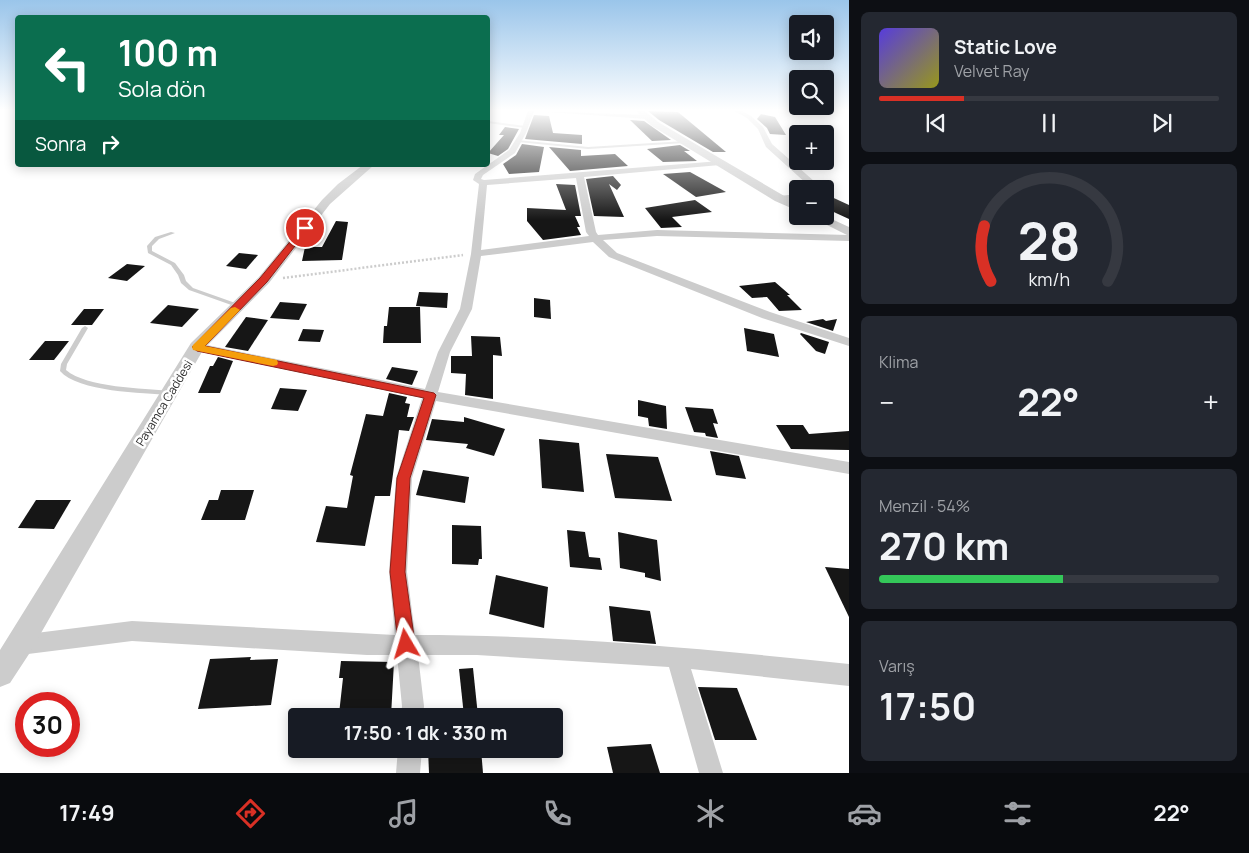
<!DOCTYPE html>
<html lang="tr">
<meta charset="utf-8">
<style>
body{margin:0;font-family:Manrope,sans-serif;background:#242831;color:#f1f3f6;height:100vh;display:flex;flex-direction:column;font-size:19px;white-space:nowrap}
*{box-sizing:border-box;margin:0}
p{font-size:16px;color:#9ea1a6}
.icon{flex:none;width:28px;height:28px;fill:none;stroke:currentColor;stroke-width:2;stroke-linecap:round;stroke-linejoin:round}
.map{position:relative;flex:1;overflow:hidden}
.sheet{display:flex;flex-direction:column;gap:12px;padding:12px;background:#0d0f14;width:400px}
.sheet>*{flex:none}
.banner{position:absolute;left:15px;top:15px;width:475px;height:152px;border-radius:5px;box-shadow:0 2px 12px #0003;background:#0b6e4f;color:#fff;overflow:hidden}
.fabs{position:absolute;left:789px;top:15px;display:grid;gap:10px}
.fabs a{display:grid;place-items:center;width:45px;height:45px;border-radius:5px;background:#171b24;box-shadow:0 2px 12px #0003;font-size:25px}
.speed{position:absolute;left:15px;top:692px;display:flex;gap:10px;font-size:25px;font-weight:700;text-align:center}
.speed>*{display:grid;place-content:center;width:65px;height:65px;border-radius:50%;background:#171b24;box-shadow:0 2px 12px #0003;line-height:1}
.speed .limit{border:8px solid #d22;background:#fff;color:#111}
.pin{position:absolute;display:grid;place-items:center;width:42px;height:42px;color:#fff;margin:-21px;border:2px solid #fff;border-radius:50%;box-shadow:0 1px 5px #0007}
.me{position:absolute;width:55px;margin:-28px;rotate:353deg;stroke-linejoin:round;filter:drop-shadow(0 0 4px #0008)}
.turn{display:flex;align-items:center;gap:18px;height:105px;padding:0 20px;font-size:22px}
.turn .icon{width:65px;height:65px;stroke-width:2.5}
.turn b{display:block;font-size:35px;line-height:42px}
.then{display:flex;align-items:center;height:48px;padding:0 20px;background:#0003;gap:10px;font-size:19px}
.big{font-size:38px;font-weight:700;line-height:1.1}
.sheet .tile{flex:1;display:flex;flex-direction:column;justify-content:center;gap:8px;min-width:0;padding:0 18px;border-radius:8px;background:#242831}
.sheet .dial{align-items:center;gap:0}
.dial svg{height:130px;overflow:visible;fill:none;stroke:#363941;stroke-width:7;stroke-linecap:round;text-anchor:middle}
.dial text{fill:#f1f3f6;stroke:none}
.song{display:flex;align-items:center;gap:15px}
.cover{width:60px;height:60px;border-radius:8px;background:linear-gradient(135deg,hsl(250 70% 55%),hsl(60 70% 35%))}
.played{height:5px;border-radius:2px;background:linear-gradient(90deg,#d93025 25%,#363941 25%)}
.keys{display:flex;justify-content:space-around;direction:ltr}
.heat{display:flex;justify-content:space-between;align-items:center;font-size:28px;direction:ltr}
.charge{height:8px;border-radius:4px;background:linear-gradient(90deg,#34c759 54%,#363941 0)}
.trip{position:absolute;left:288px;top:708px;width:275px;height:50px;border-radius:5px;background:#171b24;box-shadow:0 2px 12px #0003;font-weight:700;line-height:50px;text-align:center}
.tabs{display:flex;height:80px;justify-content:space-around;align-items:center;background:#090b0e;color:#9ea1a6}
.tabs .icon{width:35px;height:35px}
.tabs .on{color:#d93025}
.tabs b{font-size:22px;color:#f1f3f6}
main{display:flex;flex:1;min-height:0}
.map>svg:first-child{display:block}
.building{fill:#161616}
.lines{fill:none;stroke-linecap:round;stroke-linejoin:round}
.path{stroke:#ccc;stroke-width:2.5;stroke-dasharray:2 2;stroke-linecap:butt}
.service{fill:#ccc;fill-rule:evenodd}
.minor{fill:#ccc;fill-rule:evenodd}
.tertiary{fill:#ccc;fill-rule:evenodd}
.route{fill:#d93025;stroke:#8d1f18}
.slow{fill:#f59e0b}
.labels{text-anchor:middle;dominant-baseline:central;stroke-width:5;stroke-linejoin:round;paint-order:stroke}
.street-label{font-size:12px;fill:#2f2f2f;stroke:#fff}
</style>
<main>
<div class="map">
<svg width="849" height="773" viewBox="0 0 849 773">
<rect width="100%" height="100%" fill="#fff"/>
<g class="building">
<polygon points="648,111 678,112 726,152 713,152 659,120"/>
<polygon points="761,114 775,117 786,135 770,134 767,128 757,119"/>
<polygon points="534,115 549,116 553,133 582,135 582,144 525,139"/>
<polygon points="630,120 644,121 671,140 652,141"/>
<polygon points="505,127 519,129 508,149 498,156 488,153 504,135 499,135"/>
<polygon points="522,144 544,147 539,172 509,174 503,164 516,155"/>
<polygon points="680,145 690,151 684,151 697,161 663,162 647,149"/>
<polygon points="549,147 581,150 581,156 615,154 628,166 570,171"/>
<polygon points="690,172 726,192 696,197 663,174"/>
<polygon points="613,176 621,185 617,190 609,184 624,217 594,216 586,179"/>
<polygon points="556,184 575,185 581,216 575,216 580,227 577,227 581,235 543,240 527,221 527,208 566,210"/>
<polygon points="825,194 849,205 849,219 825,208"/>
<polygon points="695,200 712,212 672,217 682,227 661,228 645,208"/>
<polygon points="336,221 348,222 342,260 302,261 305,247 322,247"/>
<polygon points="239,253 258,255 246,269 226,266"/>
<polygon points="127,264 145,266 127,281 108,278"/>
<polygon points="775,282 790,295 787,295 802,310 779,311 767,297 752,298 739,286"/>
<polygon points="419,292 448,293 447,308 416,306"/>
<polygon points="534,298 550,300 551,319 534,317"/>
<polygon points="280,302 307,304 299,320 270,318"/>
<polygon points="168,305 199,309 182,327 150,323"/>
<polygon points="389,307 420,307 421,343 383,343 384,326 387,326"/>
<polygon points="84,309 104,309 92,325 71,325"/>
<polygon points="246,317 268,320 248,351 225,347"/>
<polygon points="823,319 826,321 837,319 833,331 806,322"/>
<polygon points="744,328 774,334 779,357 747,351"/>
<polygon points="303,329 324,330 320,342 298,341"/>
<polygon points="801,333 829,342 825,354 816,351 800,334"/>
<polygon points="471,336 500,337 502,356 493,355 493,399 465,395 466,374 451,373 451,356 472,356"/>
<polygon points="45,341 69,341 54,360 29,360"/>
<polygon points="218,357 233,361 220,393 198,393 210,366 213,366"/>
<polygon points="392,367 418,371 412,385 386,379"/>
<polygon points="280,388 307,390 298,411 271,409"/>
<polygon points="389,393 407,397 405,403 410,404 407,417 414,417 409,431 399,430 390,496 375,496 365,546 316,542 326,506 347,508 353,476 350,475 366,414 383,416"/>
<polygon points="638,400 666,406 667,429 649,426 648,418 638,416"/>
<polygon points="685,407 713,409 718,424 713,423 718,438 706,436 705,433 694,432"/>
<polygon points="464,417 505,429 494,456 466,448 468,444 426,440 432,419 464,422"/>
<polygon points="776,425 803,425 809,434 849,431 849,450 791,449"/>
<polygon points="539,439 579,443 584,492 542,488"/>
<polygon points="710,451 739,456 746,479 716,475"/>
<polygon points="606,454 658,457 672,501 615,498"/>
<polygon points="423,470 469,477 465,503 416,495"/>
<polygon points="221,490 254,490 245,520 201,520 209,500 218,500"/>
<polygon points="36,500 71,500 54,529 18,528"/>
<polygon points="452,525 481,526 482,559 479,559 478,565 452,564"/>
<polygon points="567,530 585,532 589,557 600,558 602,570 570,567"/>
<polygon points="618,532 657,540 661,581 645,577 645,573 620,568"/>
<polygon points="825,567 849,569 849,617"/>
<polygon points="496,575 548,587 544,628 489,614"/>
<polygon points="609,606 650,611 656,644 613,641"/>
<polygon points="251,657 250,660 278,659 271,705 198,709 210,659"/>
<polygon points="341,661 394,662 391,716 339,714 343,678 339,678"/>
<polygon points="473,668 478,716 464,716 459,669"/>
<polygon points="698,687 737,688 757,740 715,740"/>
<polygon points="651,744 660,773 613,773 607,747"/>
<polygon points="428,749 481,749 483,773 429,773"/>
</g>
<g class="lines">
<polyline class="path" points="283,278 463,255"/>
<g class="service">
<polygon points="488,121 525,126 527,127 525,128 488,123"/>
<polygon points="517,140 588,147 685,141 687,142 685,143 588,149 518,142"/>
<polygon points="171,232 175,233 159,239 152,246 152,251 175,263 184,275 186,281 193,288 241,305 241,307 237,307 189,290 181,283 178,275 171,265 148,253 147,246 155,237"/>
<path d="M85,326L88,328L67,364L66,370C87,388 143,388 170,391H172L173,393L172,395H170C143,393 78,392 60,371L61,364L82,328Z"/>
</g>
<g class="minor">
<path d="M528,111H534L526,133L515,153L483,175L481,179L484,180L720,161L724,163L720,165L584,177L596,232L598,235L657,230L849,235V241L657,236L603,240L617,253L770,312L849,338V346L762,318L609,257L593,242L481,256L472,309L450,352L438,392L849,462V474L436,401L412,478L407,572L415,635C560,635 705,649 849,664V686L691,669L723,773H699L669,667L477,655H418L424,706L423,716H401L402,706L397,655H367L132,641L20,655L13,652L10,645L13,638L20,635L132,621L395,635L389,572L396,478L422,398L197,351L191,347L197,343L425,389L438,352L460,309L471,254L479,184L473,180L475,174L509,150L520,133ZM576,178L586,232L589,236L481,250L487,185Z"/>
<polygon points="534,111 647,115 650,117 647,119"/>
<polygon points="734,111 742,111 751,116 763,127 772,144 815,182 817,189 809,189 808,185 766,147 758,129 747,118"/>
<polygon points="798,194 798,199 779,202 775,199 779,196"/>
<polygon points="398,749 422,749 420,773 396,773"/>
</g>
<g class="tertiary">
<polygon points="636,111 645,111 658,122 798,204 798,211 775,201 652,126"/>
<polygon points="363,165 374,165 330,204 269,283 203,350 29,654 10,683 0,687 0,650 191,343 259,277 322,200 338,184"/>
<polygon points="809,216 825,216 849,227 849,236"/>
</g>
</g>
<linearGradient id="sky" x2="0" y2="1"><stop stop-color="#9ac5ea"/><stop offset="0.5" stop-color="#fff"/><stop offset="1" stop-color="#fff" stop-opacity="0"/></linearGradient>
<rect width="849" height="220" fill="url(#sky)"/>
<polygon class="route" points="302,227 309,228 267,282 205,346 434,393 436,395 410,478 405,572 415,644 412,650 406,652 400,650 398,644 390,572 397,478 424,398 197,351 192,347 260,278"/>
<polygon class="slow" points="235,307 240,310 238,312 205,346 277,360 278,363 277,365 273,366 193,350 192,347 193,345 231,308"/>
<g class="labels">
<g class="street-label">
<text transform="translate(164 403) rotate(-59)">Payamca Caddesi</text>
</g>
</g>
</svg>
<div class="fabs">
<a><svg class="icon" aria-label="sound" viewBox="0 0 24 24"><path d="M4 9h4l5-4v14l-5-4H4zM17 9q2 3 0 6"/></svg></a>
<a><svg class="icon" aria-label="search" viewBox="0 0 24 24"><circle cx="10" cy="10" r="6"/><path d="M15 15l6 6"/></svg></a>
<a>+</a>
<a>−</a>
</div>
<div class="speed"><div class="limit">30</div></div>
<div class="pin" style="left:305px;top:228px;background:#d93025"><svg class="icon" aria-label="arrive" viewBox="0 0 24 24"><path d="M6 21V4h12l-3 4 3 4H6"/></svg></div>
<svg class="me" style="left:406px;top:644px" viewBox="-20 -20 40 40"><path d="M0-17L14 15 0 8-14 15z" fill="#d93025" stroke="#fff" stroke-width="4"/></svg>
<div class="trip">17:50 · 1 dk · 330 m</div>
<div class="banner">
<div class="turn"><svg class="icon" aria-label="left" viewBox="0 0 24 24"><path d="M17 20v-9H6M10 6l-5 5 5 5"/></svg><div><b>100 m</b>Sola dön</div></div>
<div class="then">Sonra<svg class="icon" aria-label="right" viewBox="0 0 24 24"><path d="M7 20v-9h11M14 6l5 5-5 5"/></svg></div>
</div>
</div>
<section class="sheet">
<div class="tile">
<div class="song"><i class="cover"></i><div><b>Static Love</b><p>Velvet Ray</p></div></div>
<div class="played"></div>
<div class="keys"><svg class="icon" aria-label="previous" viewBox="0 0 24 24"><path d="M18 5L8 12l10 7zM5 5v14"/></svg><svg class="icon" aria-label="pause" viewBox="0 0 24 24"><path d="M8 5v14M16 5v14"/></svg><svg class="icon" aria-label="next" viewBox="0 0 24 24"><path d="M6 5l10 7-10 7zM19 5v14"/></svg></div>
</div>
<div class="tile dial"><svg viewBox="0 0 100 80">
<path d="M14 69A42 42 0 1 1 86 69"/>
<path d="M14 69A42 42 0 0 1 10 35" stroke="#d93025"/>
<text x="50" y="56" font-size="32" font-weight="700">28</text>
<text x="50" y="72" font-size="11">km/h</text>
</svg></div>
<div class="tile"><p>Klima</p>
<div class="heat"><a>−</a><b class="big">22°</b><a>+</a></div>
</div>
<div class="tile"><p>Menzil · 54%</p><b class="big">270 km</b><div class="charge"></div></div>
<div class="tile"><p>Varış</p><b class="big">17:50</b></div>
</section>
</main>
<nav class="tabs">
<b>17:49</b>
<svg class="icon on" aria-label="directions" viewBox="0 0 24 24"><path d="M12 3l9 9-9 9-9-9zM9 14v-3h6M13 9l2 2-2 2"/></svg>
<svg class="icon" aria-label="music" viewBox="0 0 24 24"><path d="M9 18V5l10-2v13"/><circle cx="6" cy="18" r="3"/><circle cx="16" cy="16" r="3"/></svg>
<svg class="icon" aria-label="phone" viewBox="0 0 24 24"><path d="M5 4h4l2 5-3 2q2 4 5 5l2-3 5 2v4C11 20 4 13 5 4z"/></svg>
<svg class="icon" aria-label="climate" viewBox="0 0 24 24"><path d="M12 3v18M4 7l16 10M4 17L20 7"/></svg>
<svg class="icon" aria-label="car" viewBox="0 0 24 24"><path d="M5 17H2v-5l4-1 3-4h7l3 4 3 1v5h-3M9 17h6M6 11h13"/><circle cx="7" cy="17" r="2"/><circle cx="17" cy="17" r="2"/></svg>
<svg class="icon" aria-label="filters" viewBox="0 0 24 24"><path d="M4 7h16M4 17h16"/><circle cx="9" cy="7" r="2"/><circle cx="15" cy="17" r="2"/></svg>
<b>22°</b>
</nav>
